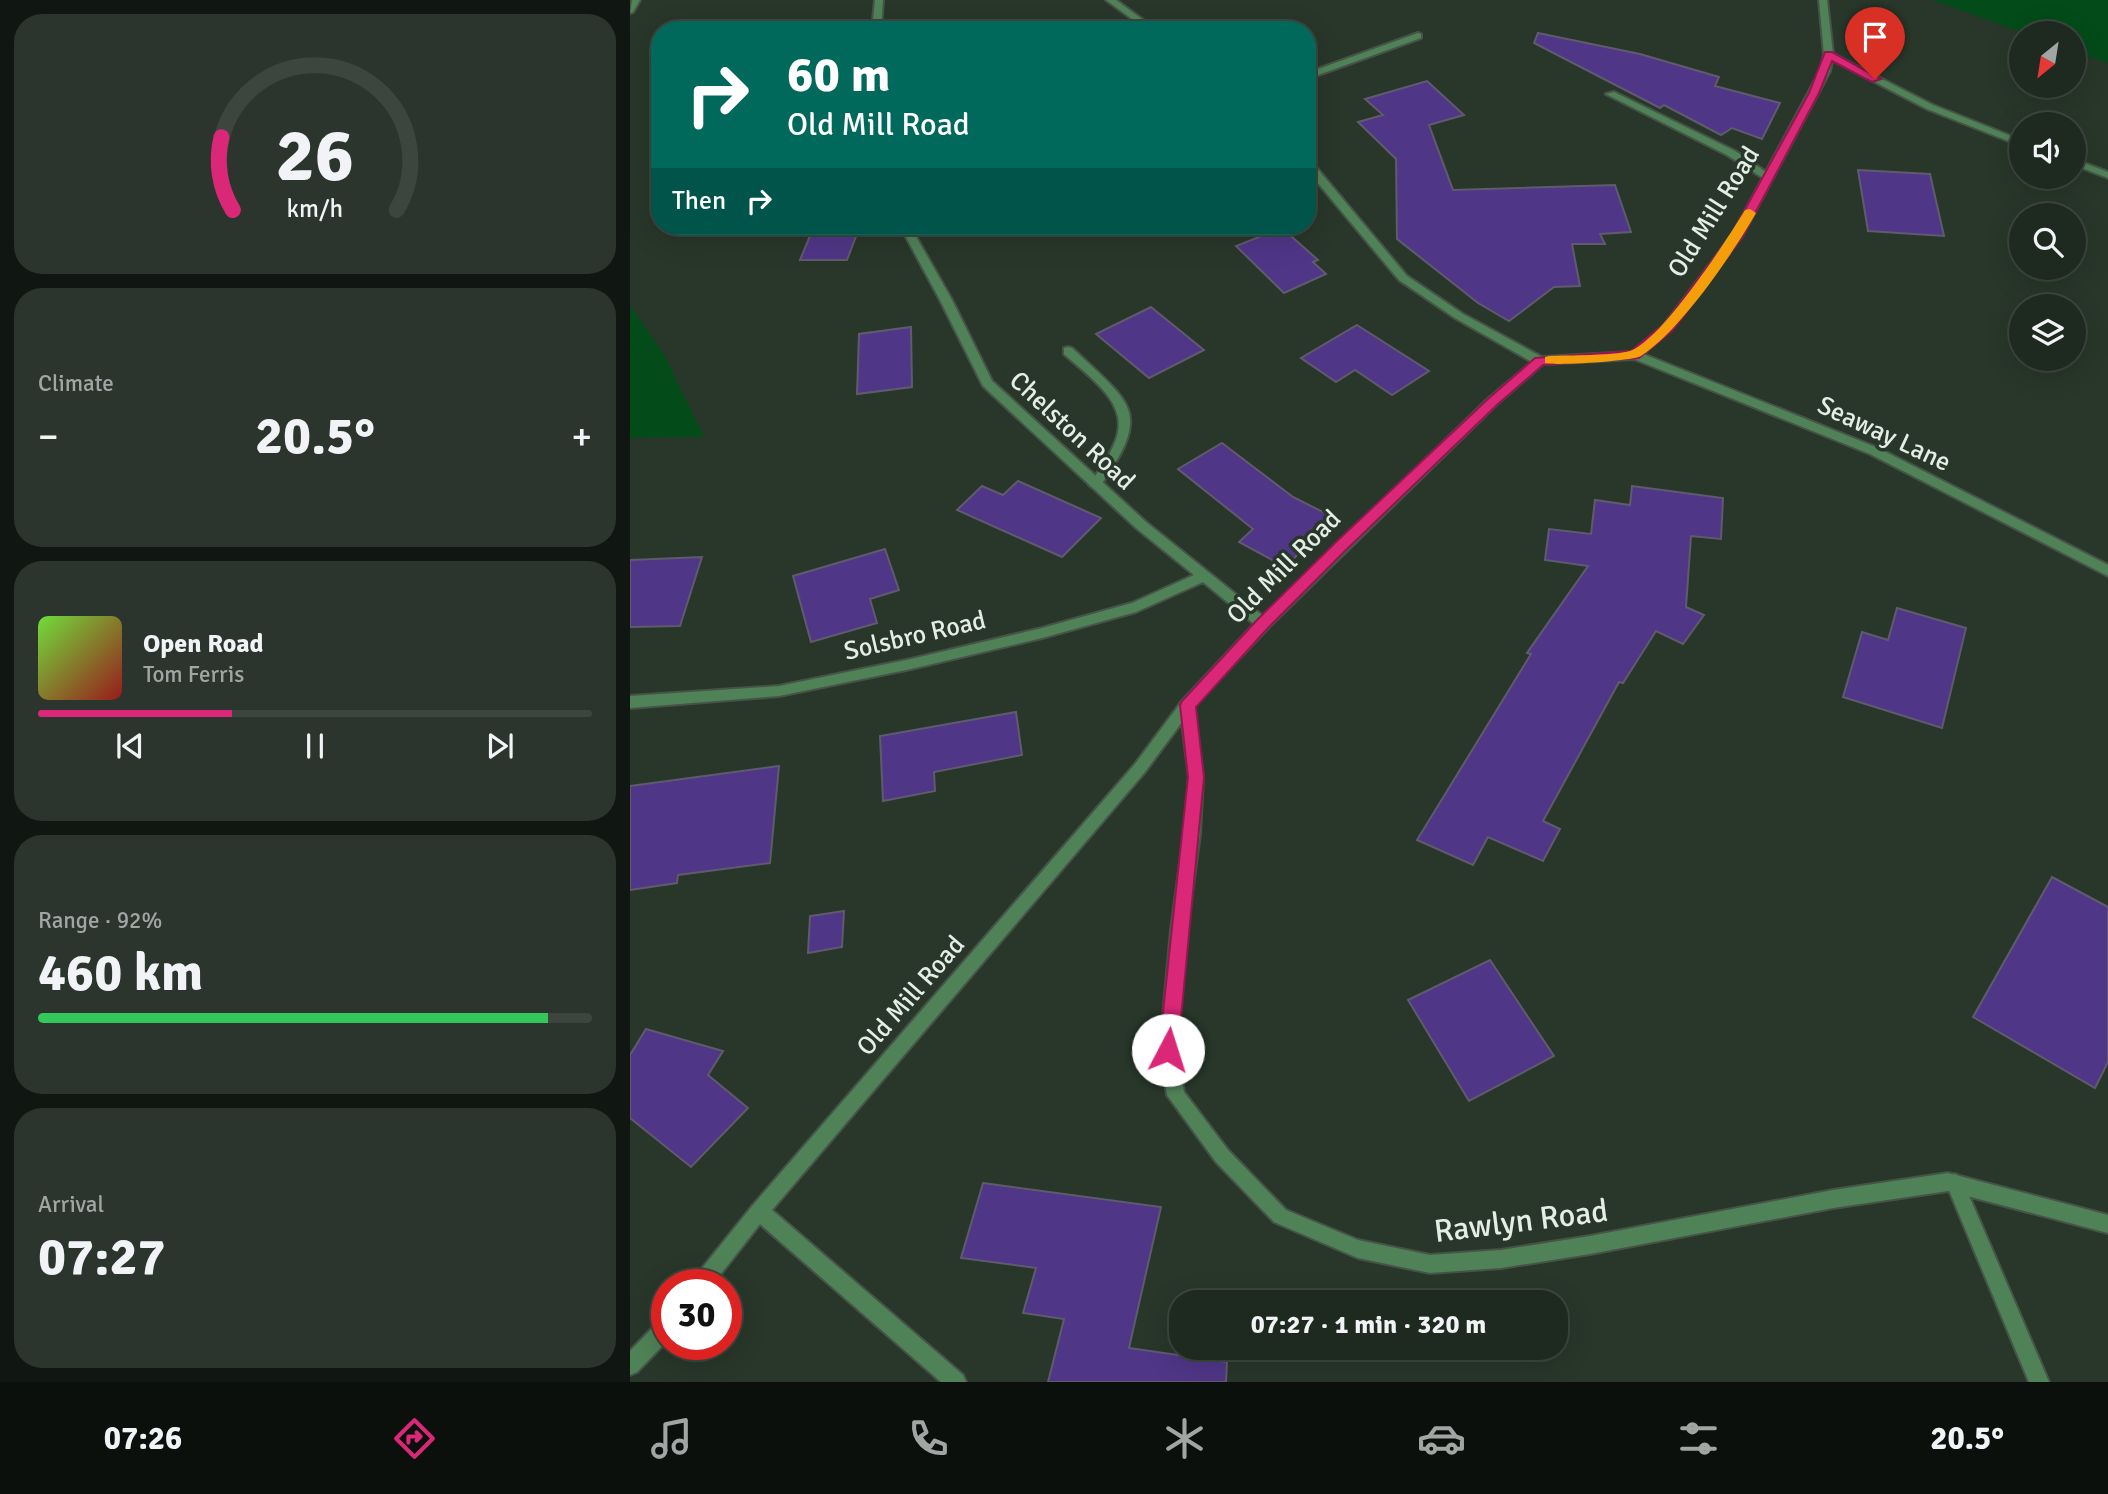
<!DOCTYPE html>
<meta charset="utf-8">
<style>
body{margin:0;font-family:Signika,sans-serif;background:#2b352d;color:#f1f3f6;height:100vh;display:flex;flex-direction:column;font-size:26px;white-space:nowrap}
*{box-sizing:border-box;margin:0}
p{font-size:23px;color:#a1a6a5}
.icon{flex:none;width:38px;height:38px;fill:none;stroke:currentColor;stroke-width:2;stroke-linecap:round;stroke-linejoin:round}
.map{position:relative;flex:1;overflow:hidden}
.side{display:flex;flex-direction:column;gap:14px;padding:14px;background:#101712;width:630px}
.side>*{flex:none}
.top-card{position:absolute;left:21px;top:21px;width:665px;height:214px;border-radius:28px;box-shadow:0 7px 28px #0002,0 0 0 2px #3c453e;background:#00695c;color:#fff;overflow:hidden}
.needle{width:46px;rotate:210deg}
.buttons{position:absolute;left:1379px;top:21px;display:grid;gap:14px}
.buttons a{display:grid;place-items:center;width:77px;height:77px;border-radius:50%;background:#1e2920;box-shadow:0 7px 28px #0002,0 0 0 2px #3c453e;font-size:35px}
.speed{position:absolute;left:21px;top:1269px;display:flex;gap:14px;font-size:35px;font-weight:700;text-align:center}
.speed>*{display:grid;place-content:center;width:91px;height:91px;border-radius:50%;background:#1e2920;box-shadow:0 7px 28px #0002,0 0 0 2px #3c453e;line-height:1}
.speed .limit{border:10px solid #d22;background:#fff;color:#111}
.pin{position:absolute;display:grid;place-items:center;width:60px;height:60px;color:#fff;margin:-72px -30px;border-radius:50% 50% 50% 0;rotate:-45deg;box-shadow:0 0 7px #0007}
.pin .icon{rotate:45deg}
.me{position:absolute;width:77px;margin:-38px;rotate:5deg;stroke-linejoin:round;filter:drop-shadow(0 0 5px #0008)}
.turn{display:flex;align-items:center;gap:24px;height:147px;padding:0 21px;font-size:32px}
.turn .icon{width:91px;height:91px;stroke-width:2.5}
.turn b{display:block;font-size:49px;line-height:60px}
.then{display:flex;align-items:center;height:66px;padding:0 21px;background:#0003;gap:14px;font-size:26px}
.big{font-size:52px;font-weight:700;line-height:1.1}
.side .tile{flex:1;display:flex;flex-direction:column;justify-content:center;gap:10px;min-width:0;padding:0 24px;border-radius:28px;background:#2b352d}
.side .dial{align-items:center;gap:0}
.dial svg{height:182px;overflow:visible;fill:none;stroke:#3c453e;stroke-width:7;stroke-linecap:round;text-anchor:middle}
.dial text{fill:#f1f3f6;stroke:none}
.song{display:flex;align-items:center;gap:21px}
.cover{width:84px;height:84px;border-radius:10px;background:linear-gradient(135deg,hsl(100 70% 55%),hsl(0 70% 35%))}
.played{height:7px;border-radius:4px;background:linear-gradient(90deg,#db2777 35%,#3c453e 35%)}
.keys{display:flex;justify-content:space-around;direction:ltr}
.heat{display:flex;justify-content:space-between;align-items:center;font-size:38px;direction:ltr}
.charge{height:10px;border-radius:5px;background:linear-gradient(90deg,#34c759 92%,#3c453e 0)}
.trip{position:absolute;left:539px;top:1290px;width:399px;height:70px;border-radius:28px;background:#1e2920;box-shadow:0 7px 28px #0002,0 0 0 2px #3c453e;font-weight:700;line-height:70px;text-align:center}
.dock{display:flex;height:112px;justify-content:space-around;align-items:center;background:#0c100d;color:#a1a6a5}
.dock .icon{width:49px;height:49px}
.dock .selected{color:#db2777}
.dock b{font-size:32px;color:#f1f3f6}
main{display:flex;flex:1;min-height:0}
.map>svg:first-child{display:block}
.green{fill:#034b19}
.building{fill:#503687;stroke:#5f5b6d;stroke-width:2}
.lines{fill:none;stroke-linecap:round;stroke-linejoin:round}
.lane-casing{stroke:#465448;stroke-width:4}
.street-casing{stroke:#465448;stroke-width:4}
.lane{fill:#508257;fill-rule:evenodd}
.street{fill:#508257;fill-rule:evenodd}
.route{fill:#db2777;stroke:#8e194d;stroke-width:2}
.slow{fill:#f59e0b}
.labels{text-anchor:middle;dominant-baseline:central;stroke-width:7;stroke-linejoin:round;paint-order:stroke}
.street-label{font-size:26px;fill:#e5eee5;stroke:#28372a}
.near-street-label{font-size:32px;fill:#e5eee5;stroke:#28372a}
</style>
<main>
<section class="side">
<div class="tile dial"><svg viewBox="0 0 100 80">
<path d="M14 69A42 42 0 1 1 86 69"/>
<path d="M14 69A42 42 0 0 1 9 37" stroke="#db2777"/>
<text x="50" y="56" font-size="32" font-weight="700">26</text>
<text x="50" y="72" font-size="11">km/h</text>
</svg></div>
<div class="tile"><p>Climate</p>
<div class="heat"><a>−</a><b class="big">20.5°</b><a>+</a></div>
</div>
<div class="tile">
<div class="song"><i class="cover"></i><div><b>Open Road</b><p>Tom Ferris</p></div></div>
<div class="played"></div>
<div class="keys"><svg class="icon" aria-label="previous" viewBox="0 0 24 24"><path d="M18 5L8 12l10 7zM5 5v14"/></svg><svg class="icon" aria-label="pause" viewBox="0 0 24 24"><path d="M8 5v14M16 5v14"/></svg><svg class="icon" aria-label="next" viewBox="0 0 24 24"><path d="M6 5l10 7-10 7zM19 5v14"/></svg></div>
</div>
<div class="tile"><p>Range · 92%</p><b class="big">460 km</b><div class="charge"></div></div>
<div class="tile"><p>Arrival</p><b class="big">07:27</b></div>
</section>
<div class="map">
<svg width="1478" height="1382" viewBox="0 0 1478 1382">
<rect width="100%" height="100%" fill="#28372a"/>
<g class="green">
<polygon points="1302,0 1478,0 1478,63 1444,51 1444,33 1394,33"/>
<polygon points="0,305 35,356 74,437 0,438"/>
</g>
<g class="building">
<polygon points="908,33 1010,54 1089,77 1085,86 1150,103 1132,139 1102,128 1091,135 1034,105 1030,108 904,43"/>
<polygon points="797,81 834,115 799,125 823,190 985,185 1001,232 970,234 975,244 942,244 950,286 924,287 879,321 848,303 767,239 766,159 728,122 753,115 735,99"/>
<polygon points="1228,170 1300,174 1314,236 1238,231"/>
<polygon points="184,226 230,226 217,260 170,260"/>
<polygon points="652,228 688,260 683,262 696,274 654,293 606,246"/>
<polygon points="521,307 574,350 519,378 466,334"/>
<polygon points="727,325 799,371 762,395 725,370 706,382 671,358"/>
<polygon points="281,327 282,387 227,394 229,334"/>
<polygon points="592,443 663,497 705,518 655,567 609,542 623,529 548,469"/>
<polygon points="388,481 471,518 432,557 327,510 352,486 373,495"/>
<polygon points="1002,486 1093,498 1091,539 1061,536 1056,607 1074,615 1053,644 1026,631 993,683 989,682 913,821 930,829 913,861 858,837 843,865 787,840 901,654 897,653 958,566 915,560 919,529 961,534 965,500 1000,505"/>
<polygon points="255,549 269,590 240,599 247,623 181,642 163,576"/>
<polygon points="72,557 50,626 0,627 0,560"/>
<polygon points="1267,608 1336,628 1312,728 1213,697 1232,632 1258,640"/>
<polygon points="386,712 392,755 304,772 305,791 253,801 250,736"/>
<polygon points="149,766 140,863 48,875 47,883 0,890 0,786"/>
<polygon points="1422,877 1478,907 1478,1062 1465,1088 1343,1017"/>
<polygon points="214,911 212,947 178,953 180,916"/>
<polygon points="860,960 924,1056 839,1101 778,1000"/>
<polygon points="16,1029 93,1051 78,1075 118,1108 61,1167 0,1118 0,1055"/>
<polygon points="353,1183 531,1207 499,1348 597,1362 596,1382 418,1382 434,1319 393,1313 406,1268 331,1258"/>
</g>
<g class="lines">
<defs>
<g id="lane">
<path d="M438,347L442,348C504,406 522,412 469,488L465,489L459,485C468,471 479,458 485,442C502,404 459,377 434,354V348Z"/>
<polygon points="1325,1174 1331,1177 1419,1382 1399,1382 1316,1183 1319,1177"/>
</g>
<g id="street">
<polygon points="2,0 10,0 3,12 0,13"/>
<polygon points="245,0 253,0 251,30 242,30"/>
<polygon points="476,0 486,0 527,30 517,30"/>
<polygon points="1189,0 1197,0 1203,54 1303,105 1391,140 1391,146 1297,109 1202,60 1200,71 1112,236 1042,329 1013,354 1248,448 1478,565 1478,576 1240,454 1004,359 913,364 867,404 638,628 564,706 573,777 570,834 557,930 546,1050 554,1092 598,1150 656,1210 728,1240 800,1255 871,1250 960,1236 1203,1190 1318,1173 1478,1215 1478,1233 1318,1191 1203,1208 960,1254 871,1268 800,1273 728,1258 644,1222 586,1162 537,1095 530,1050 541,930 554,834 559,777 552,722 515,772 142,1210 333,1375 336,1382 311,1382 130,1224 83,1284 63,1284 65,1277 123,1205 505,764 552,701 624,624 573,582 506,612 412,638 281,669 149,696 0,708 0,696 149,686 281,659 412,628 502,603 564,575 506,528 353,386 310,300 270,226 280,226 322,300 362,381 516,522 633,616 859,398 902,362 825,318 769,280 677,170 677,160 681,161 777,276 833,314 912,357 1002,352 1034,325 1102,235 1133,178 1097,155 976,94 984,92 1105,151 1136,172 1190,71 1194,55"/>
<polygon points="788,33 791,34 791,38 677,79 677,73"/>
<polygon points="1444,159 1478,172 1478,178 1444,165"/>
<polygon points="37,1318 37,1341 7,1372 0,1375 0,1351 30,1320"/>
</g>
</defs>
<use href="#lane" class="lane-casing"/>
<use href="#street" class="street-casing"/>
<use href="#lane" class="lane"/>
<use href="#street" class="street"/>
</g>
<polygon class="route" points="1195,52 1202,52 1251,79 1242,82 1202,61 1189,93 1113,236 1043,330 1009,358 913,365 868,404 716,550 638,628 566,707 574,777 548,1050 545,1056 538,1058 532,1056 529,1050 558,777 550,705 552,701 627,620 706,542 859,398 905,358 1001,351 1034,324 1101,235 1179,93"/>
<path class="slow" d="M1120,209L1126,213C1102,255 1051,330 1011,356C1003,361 926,366 915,363V357L919,356C938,355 984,356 1000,351C1031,341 1097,240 1115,210Z"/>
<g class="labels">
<g class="street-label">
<text transform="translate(1084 212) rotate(-58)">Old Mill Road</text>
<text transform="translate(442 431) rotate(43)">Chelston Road</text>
<text transform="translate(1254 434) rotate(25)">Seaway Lane</text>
<text transform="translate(654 567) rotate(-45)">Old Mill Road</text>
<text transform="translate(285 636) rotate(-13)">Solsbro Road</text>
<text transform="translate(281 996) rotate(-49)">Old Mill Road</text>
</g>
<g class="near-street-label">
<text transform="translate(891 1221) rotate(-7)">Rawlyn Road</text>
</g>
</g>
</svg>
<div class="buttons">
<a><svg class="needle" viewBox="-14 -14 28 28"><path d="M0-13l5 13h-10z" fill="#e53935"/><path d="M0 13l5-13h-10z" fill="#a1a6a5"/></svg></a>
<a><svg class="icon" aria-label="sound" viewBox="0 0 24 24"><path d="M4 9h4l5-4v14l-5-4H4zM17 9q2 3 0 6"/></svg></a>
<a><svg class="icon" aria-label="search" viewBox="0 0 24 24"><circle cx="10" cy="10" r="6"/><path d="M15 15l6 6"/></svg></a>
<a><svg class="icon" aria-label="layers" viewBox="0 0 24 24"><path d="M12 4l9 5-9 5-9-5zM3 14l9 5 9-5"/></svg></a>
</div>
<div class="speed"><div class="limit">30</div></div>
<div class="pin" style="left:1245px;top:79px;background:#d93025"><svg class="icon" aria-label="arrive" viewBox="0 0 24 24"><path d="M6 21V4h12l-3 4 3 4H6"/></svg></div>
<svg class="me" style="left:538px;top:1050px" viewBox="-20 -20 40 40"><circle r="19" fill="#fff"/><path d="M0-13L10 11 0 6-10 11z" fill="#db2777"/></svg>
<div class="trip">07:27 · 1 min · 320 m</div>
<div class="top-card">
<div class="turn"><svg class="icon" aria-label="right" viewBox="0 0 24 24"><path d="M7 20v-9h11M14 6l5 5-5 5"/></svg><div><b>60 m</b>Old Mill Road</div></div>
<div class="then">Then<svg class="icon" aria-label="right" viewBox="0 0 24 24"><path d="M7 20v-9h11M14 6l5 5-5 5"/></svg></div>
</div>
</div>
</main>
<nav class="dock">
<b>07:26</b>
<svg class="icon selected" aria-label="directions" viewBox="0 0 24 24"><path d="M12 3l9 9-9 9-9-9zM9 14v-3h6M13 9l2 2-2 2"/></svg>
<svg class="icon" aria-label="music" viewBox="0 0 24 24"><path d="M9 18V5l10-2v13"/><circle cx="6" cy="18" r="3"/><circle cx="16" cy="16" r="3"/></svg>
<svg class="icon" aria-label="phone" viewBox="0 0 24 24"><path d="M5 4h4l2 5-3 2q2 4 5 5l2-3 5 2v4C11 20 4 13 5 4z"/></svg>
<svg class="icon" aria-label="climate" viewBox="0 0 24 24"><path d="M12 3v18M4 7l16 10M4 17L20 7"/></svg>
<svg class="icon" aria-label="car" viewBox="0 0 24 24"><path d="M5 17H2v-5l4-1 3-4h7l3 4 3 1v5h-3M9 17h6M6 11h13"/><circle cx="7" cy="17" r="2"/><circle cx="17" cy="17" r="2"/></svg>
<svg class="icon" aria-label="filters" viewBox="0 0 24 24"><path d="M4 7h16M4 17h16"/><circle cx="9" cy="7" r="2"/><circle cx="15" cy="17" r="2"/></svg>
<b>20.5°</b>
</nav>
